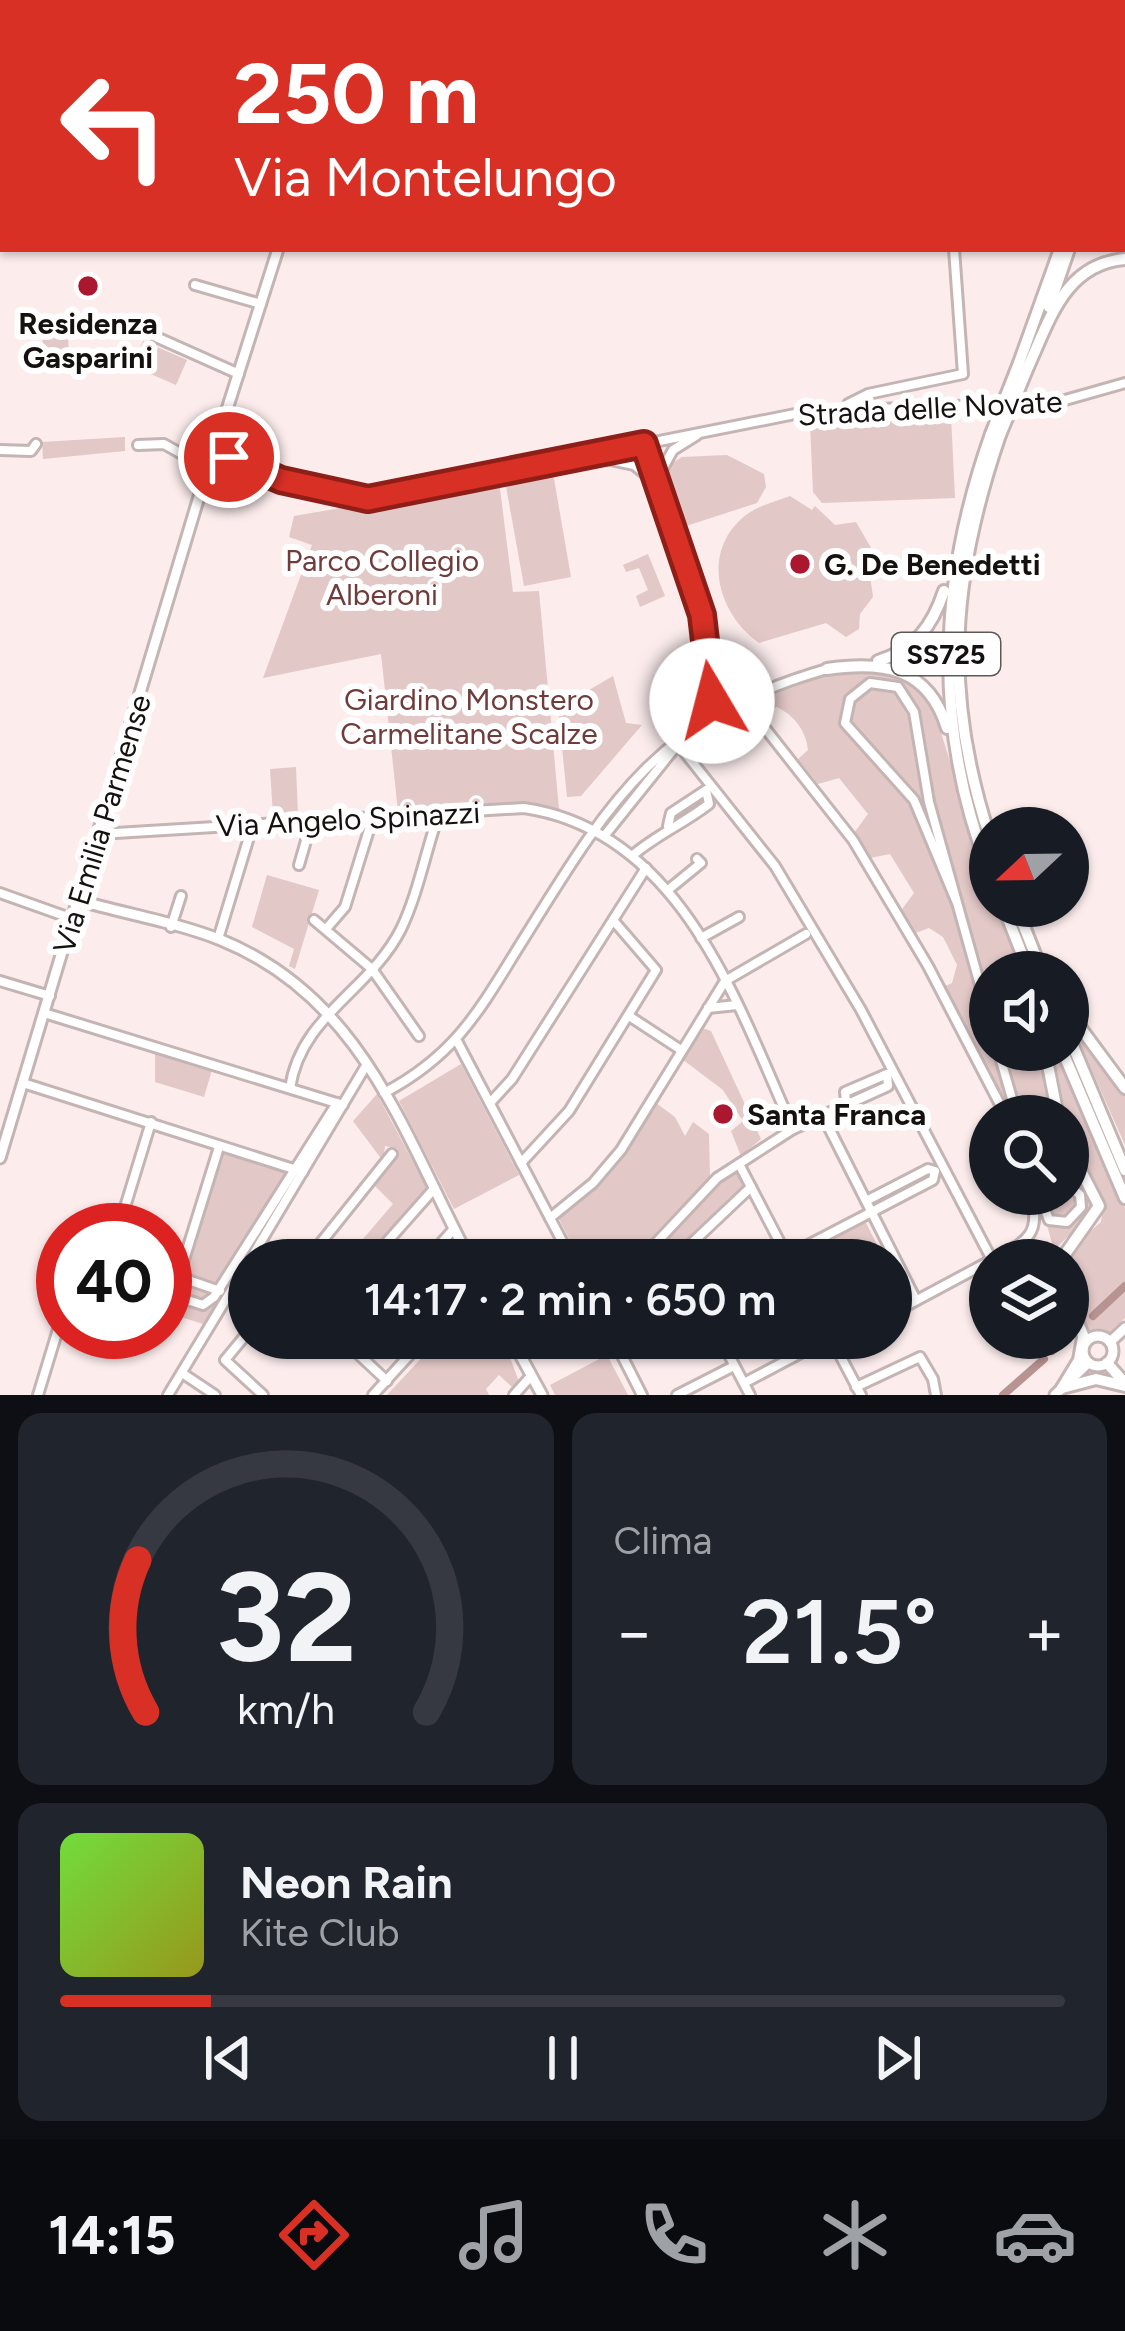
<!DOCTYPE html>
<html lang="it">
<meta charset="utf-8">
<style>
body{margin:0;font-family:Figtree,sans-serif;background:#20242c;color:#f1f3f6;height:100vh;display:flex;flex-direction:column;font-size:45px;white-space:nowrap}
*{box-sizing:border-box;margin:0}
p{font-size:39px;color:#9ea1a6}
.icon{flex:none;width:66px;height:66px;fill:none;stroke:currentColor;stroke-width:2;stroke-linecap:round;stroke-linejoin:round}
.map{position:relative;height:1395px;overflow:hidden}
.panel{display:flex;flex-direction:column;gap:18px;padding:18px;background:#0d0f14;flex:1}
.panel>*{flex:none}
.top-card{position:absolute;left:0px;top:0px;width:1125px;height:252px;box-shadow:0 3px 9px #0004;background:#d93025;color:#fff;overflow:hidden}
.needle{width:78px;rotate:248deg}
.tools{position:absolute;left:969px;top:807px;display:grid;gap:24px}
.tools a{display:grid;place-items:center;width:120px;height:120px;border-radius:50%;background:#171b24;box-shadow:0 3px 9px #0004;font-size:60px}
.speed{position:absolute;left:36px;top:1203px;display:flex;gap:24px;font-size:60px;font-weight:700;text-align:center}
.speed>*{display:grid;place-content:center;width:156px;height:156px;border-radius:50%;background:#171b24;box-shadow:0 3px 9px #0004;line-height:1}
.speed .limit{border:18px solid #d22;background:#fff;color:#111}
.pin{position:absolute;display:grid;place-items:center;width:102px;height:102px;color:#fff;margin:-51px;border:6px solid #fff;border-radius:50%;box-shadow:0 3px 12px #0007}
.me{position:absolute;width:132px;margin:-66px;rotate:352deg;stroke-linejoin:round;filter:drop-shadow(0 0 9px #0008)}
.turn{display:flex;align-items:center;gap:42px;height:252px;padding:0 36px;font-size:54px}
.turn .icon{width:156px;height:156px;stroke-width:2.5}
.turn b{display:block;font-size:84px;line-height:102px}
.big{font-size:90px;font-weight:600;line-height:1.1}
.panel .tile{flex:1;display:flex;flex-direction:column;justify-content:center;gap:18px;min-width:0;padding:0 42px;border-radius:24px;background:#20242c}
.panel .dial{align-items:center;gap:0}
.dial svg{height:312px;overflow:visible;fill:none;stroke:#363941;stroke-width:7;stroke-linecap:round;text-anchor:middle}
.dial text{fill:#f1f3f6;stroke:none}
.song{display:flex;align-items:center;gap:36px}
.cover{width:144px;height:144px;border-radius:18px;background:linear-gradient(135deg,hsl(100 70% 55%),hsl(60 70% 35%))}
.played{height:12px;border-radius:6px;background:linear-gradient(90deg,#d93025 15%,#363941 15%)}
.keys{display:flex;justify-content:space-around;direction:ltr}
.heat{display:flex;justify-content:space-between;align-items:center;font-size:66px;direction:ltr}
.panel .tiles{flex:1;display:grid;gap:18px;grid-template-columns:1fr 1fr}
.tile:last-child{grid-column:span 2}
.trip{position:absolute;left:228px;top:1239px;width:684px;height:120px;border-radius:60px;background:#171b24;box-shadow:0 3px 9px #0004;font-weight:600;line-height:120px;text-align:center}
.menu{display:flex;height:192px;justify-content:space-around;align-items:center;background:#090b0e;color:#9ea1a6}
.menu .icon{width:84px;height:84px}
.menu .current{color:#d93025}
.menu b{font-size:54px;color:#f1f3f6}
.map>svg:first-child{display:block}
.green{fill:#e2c8c7}
.lines{fill:none;stroke-linecap:round;stroke-linejoin:round}
.canal{stroke:#b79392;stroke-width:8}
.minor-casing{stroke:#c4b5b4;stroke-width:14}
.major-casing{stroke:#c4b5b4;stroke-width:15}
.highway-casing{stroke:#c4b5b4;stroke-width:16}
.minor{stroke:#fff;stroke-width:8}
.major{stroke:#fff;stroke-width:9}
.highway{stroke:#fff;stroke-width:10}
.highway-bridge-casing{stroke:#c4b5b4;stroke-width:16;stroke-linecap:butt}
.highway-bridge{stroke:#fff;stroke-width:10}
.route-casing{stroke:#8d1f18;stroke-width:30}
.route{stroke:#d93025;stroke-width:21}
.poi-dot{fill:#ac1730;stroke:#fefefe;stroke-width:4.5}
.labels{text-anchor:middle;dominant-baseline:central;stroke-width:12;stroke-linejoin:round;paint-order:stroke}
.shield{fill:#fefefe;stroke:#5c5858;stroke-width:3}
.shield-label{font-size:27px;font-weight:bold;fill:#161111}
.poi-label{font-size:30px;font-weight:bold;fill:#161111;stroke:#fefefe;text-anchor:start}
.street-label{font-size:30px;fill:#161111;stroke:#fefefe}
.park-label{font-size:30px;fill:#6f3b3b;stroke:#fefefe}
</style>
<div class="map">
<svg width="1125" height="1395" viewBox="0 0 1125 1395">
<rect width="100%" height="100%" fill="#fcecec"/>
<g class="green">
<polygon points="67,323 70,369 44,370 42,325"/>
<polygon points="143,341 187,360 176,385 132,366"/>
<polygon points="951,416 955,498 822,503 813,492 810,423"/>
<polygon points="125,437 125,451 43,459 42,442"/>
<polygon points="727,455 764,474 766,487 757,503 683,527 667,481 669,465 682,457"/>
<polygon points="553,473 571,577 524,586 505,481"/>
<polygon points="499,481 513,592 539,591 559,809 398,811 381,654 263,678 312,545 289,537 294,516"/>
<path d="M790,496L812,510L815,506L835,525L856,522L884,570L870,575L873,597L860,614L859,629L846,637L826,623L759,643C717,613 700,551 746,515C759,505 775,502 790,496Z"/>
<polygon points="648,554 665,596 640,607 636,596 648,590 639,568 626,572 623,565"/>
<path d="M876,670L902,676L932,704L990,889V906H997L1023,972H990V1050H1042L1057,1116H1014L943,987L952,983L957,965L943,937L929,928L913,934L900,912L914,893L890,854L870,858L854,833L868,814L839,778L818,784L798,759L808,750C806,731 795,716 777,707L758,713L751,703L823,676Z"/>
<polygon points="613,676 626,723 642,725 581,796 567,797 558,708"/>
<polygon points="296,767 298,814 273,815 270,769"/>
<polygon points="267,875 319,890 295,969 289,966 294,949 252,927"/>
<polygon points="1068,1017 1125,1095 1125,1145"/>
<polygon points="702,1028 711,1031 761,1139 741,1156 731,1131 743,1121 723,1090 682,1059"/>
<polygon points="1053,1050 1059,1050 1125,1208 1125,1318 1098,1343 1080,1317 1068,1261 1078,1242 1101,1222 1104,1200 1068,1126"/>
<polygon points="155,1052 212,1070 204,1097 155,1082"/>
<polygon points="461,1064 519,1175 454,1209 399,1101"/>
<polygon points="377,1094 428,1190 360,1260 345,1260 393,1204 374,1185 398,1149 385,1146 383,1161 353,1121"/>
<polygon points="656,1103 675,1117 685,1136 693,1122 709,1134 710,1177 631,1260 580,1260 558,1217 594,1185"/>
<polygon points="1068,1145 1098,1207 1054,1250 1038,1194 1068,1194"/>
<polygon points="219,1147 292,1175 206,1325 165,1312 165,1273 178,1276"/>
<polygon points="738,1170 748,1187 672,1260 644,1260 720,1180"/>
<polygon points="865,1221 885,1260 802,1260 800,1255"/>
<polygon points="440,1338 503,1338 519,1382 512,1387 499,1375 486,1389 489,1395 387,1395"/>
<polygon points="607,1355 628,1395 555,1395 550,1385"/>
</g>
<g class="lines">
<g class="canal">
<polyline points="1093,1316 1125,1286"/>
<polyline points="1052,1351 1066,1338"/>
<polyline points="1003,1395 1044,1359"/>
</g>
<defs>
<g id="minor">
<polyline points="560,0 569,3"/>
<polyline points="517,3 517,0"/>
<polyline points="1012,3 1013,0"/>
<polyline points="195,285 261,304"/>
<polyline points="156,337 239,374"/>
<polyline points="848,404 868,394 963,374 954,249"/>
<polyline points="644,444 702,615 702,692 713,713"/>
<polyline points="138,445 164,444 196,462"/>
<polyline points="0,450 31,451 36,444"/>
<polyline points="224,453 271,477"/>
<polyline points="596,457 634,465 649,477"/>
<polyline points="217,466 368,499 805,412 1058,402 1125,383"/>
<polyline points="659,475 673,450 697,435"/>
<polyline points="706,673 713,711"/>
<polyline points="712,687 722,696 741,699"/>
<polyline points="742,699 853,840 928,966 1006,1116"/>
<polyline points="691,726 701,695"/>
<path d="M99,834L524,808C681,831 737,1003 793,1129"/>
<polyline points="605,835 678,744 775,866 861,1010 992,1260"/>
<path d="M633,855C658,834 683,824 709,804L706,790L671,813L668,826"/>
<polyline points="299,865 312,820"/>
<polyline points="668,890 701,863 697,859"/>
<polyline points="0,893 73,919"/>
<polyline points="957,903 914,800 845,723 850,699 870,683 898,687 914,712 929,802 990,1021"/>
<polyline points="314,920 372,969 419,1036"/>
<polyline points="171,927 181,896"/>
<polyline points="326,929 345,907 373,817"/>
<polyline points="701,938 739,917"/>
<polyline points="218,939 253,824"/>
<polyline points="0,981 50,996"/>
<polyline points="708,1008 737,1005"/>
<polyline points="44,1013 343,1105"/>
<polyline points="629,1016 681,1050"/>
<polyline points="457,1041 572,1260"/>
<polyline points="998,1050 1017,1116"/>
<polyline points="23,1083 303,1172"/>
<path d="M290,1088C301,1015 370,991 401,929C418,894 426,850 439,813"/>
<path d="M384,1093C454,1056 478,1013 518,948C608,804 654,719 827,669"/>
<polyline points="490,1103 512,1079 646,868"/>
<polyline points="822,1114 916,1300"/>
<polyline points="521,1163 569,1111 656,970 613,920"/>
<polyline points="739,1164 788,1258"/>
<polyline points="1039,1194 1049,1220 1067,1222 1081,1207 1080,1195 1068,1184"/>
<polyline points="550,1218 593,1183 621,1150 725,981 806,934"/>
<polyline points="118,1230 151,1122"/>
<polyline points="787,1256 933,1180 935,1171 928,1169 866,1201"/>
<polyline points="250,1260 367,1064"/>
<polyline points="307,1260 392,1154"/>
<polyline points="371,1260 433,1190"/>
<polyline points="426,1260 453,1230"/>
<polyline points="640,1260 717,1178 793,1129 888,1086 887,1074 845,1092 846,1101"/>
<polyline points="674,1260 751,1187"/>
<path d="M993,1260C1026,1242 1043,1234 1030,1194"/>
<polyline points="165,1272 220,1291"/>
<polyline points="179,1276 219,1147"/>
<polyline points="165,1293 203,1305 214,1297 337,1103"/>
<polyline points="891,1314 990,1261"/>
<polyline points="249,1331 225,1360 263,1395"/>
<polyline points="341,1338 387,1381"/>
<polyline points="613,1338 642,1395"/>
<polyline points="720,1338 750,1395"/>
<polyline points="831,1338 861,1395"/>
<polyline points="834,1344 844,1338"/>
<polyline points="516,1347 533,1338"/>
<polyline points="182,1373 215,1395"/>
<polyline points="744,1383 829,1338"/>
<polyline points="856,1387 920,1357 933,1379 936,1395"/>
<polyline points="38,1395 63,1313"/>
<polyline points="168,1395 249,1261"/>
<polyline points="373,1395 425,1338"/>
<polyline points="514,1395 531,1376"/>
<polyline points="677,1395 734,1366"/>
</g>
<g id="major">
<polyline points="353,3 354,0"/>
<polyline points="213,468 199,465 195,450 206,440 220,444"/>
<path d="M78,900C125,914 176,922 221,940C363,998 403,1133 470,1260"/>
<polyline points="0,1158 201,490 222,461 223,422 278,249"/>
<circle cx="1098" cy="1351" r="15"/>
<polyline points="511,1338 542,1395"/>
<polyline points="1110,1342 1125,1328"/>
<polyline points="1055,1395 1088,1363"/>
</g>
<g id="highway">
<polyline points="1087,0 1087,3"/>
<polyline points="1097,0 1097,3"/>
<polyline points="1122,241 1125,244"/>
<polyline points="1049,307 1069,249"/>
<polyline points="1019,363 1060,249"/>
<path d="M1028,367C1050,319 1065,264 1125,259"/>
<path d="M878,661C915,649 932,627 944,591"/>
<path d="M827,669C884,661 928,667 947,728"/>
<path d="M990,838C942,692 951,578 1000,435"/>
<path d="M990,874C932,726 939,581 991,434"/>
<polyline points="1003,906 1029,972"/>
<polyline points="1016,906 1042,972"/>
<polyline points="1068,1011 1125,1088"/>
<polyline points="1068,1034 1125,1170"/>
<polyline points="1045,1050 1058,1116"/>
<polyline points="1062,1050 1125,1198"/>
<polyline points="1061,1260 1099,1206 1068,1145"/>
<polyline points="1068,1299 1085,1340"/>
<polyline points="1107,1363 1123,1381"/>
<polyline points="1062,1388 1096,1379 1125,1386"/>
<polyline points="1062,1388 1079,1360 1083,1338"/>
</g>
</defs>
<use href="#minor" class="minor-casing"/>
<use href="#major" class="major-casing"/>
<use href="#highway" class="highway-casing"/>
<use href="#minor" class="minor"/>
<use href="#major" class="major"/>
<use href="#highway" class="highway"/>
<defs>
<g id="highway-bridge">
<polyline points="991,434 1019,363"/>
<polyline points="1000,435 1028,367"/>
</g>
</defs>
<use href="#highway-bridge" class="highway-bridge-casing"/>
<use href="#highway-bridge" class="highway-bridge"/>
</g>
<g class="lines">
<defs>
<polyline id="route" points="229,457 281,480 368,499 644,444 702,615 712,701"/>
</defs>
<use href="#route" class="route-casing"/>
<use href="#route" class="route"/>
</g>
<g class="poi-dot">
<circle cx="88" cy="286" r="12"/>
<circle cx="800" cy="564" r="12"/>
<circle cx="723" cy="1114" r="12"/>
</g>
<g class="labels">
<rect class="shield" x="892" y="633" width="108" height="42" rx="9"/>
<g class="shield-label">
<text x="946" y="654">SS725</text>
</g>
<g class="poi-label">
<text x="88" y="323" text-anchor="middle">Residenza<tspan x="88" dy="34">Gasparini</tspan></text>
<text x="824" y="564">G. De Benedetti</text>
<text x="747" y="1114">Santa Franca</text>
</g>
<g class="street-label">
<text transform="translate(930 408) rotate(-3)">Strada delle Novate</text>
<text transform="translate(348 819) rotate(-3)">Via Angelo Spinazzi</text>
<text transform="translate(102 824) rotate(-73)">Via Emilia Parmense</text>
</g>
<g class="park-label">
<text x="382" y="560">Parco Collegio<tspan x="382" dy="34">Alberoni</tspan></text>
<text x="469" y="699">Giardino Monstero<tspan x="469" dy="34">Carmelitane Scalze</tspan></text>
</g>
</g>
</svg>
<div class="tools">
<a><svg class="needle" viewBox="-14 -14 28 28"><path d="M0-13l5 13h-10z" fill="#e53935"/><path d="M0 13l5-13h-10z" fill="#9ea1a6"/></svg></a>
<a><svg class="icon" aria-label="sound" viewBox="0 0 24 24"><path d="M4 9h4l5-4v14l-5-4H4zM17 9q2 3 0 6"/></svg></a>
<a><svg class="icon" aria-label="search" viewBox="0 0 24 24"><circle cx="10" cy="10" r="6"/><path d="M15 15l6 6"/></svg></a>
<a><svg class="icon" aria-label="layers" viewBox="0 0 24 24"><path d="M12 4l9 5-9 5-9-5zM3 14l9 5 9-5"/></svg></a>
</div>
<div class="speed"><div class="limit">40</div></div>
<div class="pin" style="left:229px;top:457px;background:#d93025"><svg class="icon" aria-label="arrive" viewBox="0 0 24 24"><path d="M6 21V4h12l-3 4 3 4H6"/></svg></div>
<svg class="me" style="left:712px;top:701px" viewBox="-20 -20 40 40"><circle r="19" fill="#fff"/><path d="M0-13L10 11 0 6-10 11z" fill="#d93025"/></svg>
<div class="trip">14:17 · 2 min · 650 m</div>
<div class="top-card">
<div class="turn"><svg class="icon" aria-label="left" viewBox="0 0 24 24"><path d="M17 20v-9H6M10 6l-5 5 5 5"/></svg><div><b>250 m</b>Via Montelungo</div></div>
</div>
</div>
<section class="panel">
<div class="tiles">
<div class="tile dial"><svg viewBox="0 0 100 80">
<path d="M14 69A42 42 0 1 1 86 69"/>
<path d="M14 69A42 42 0 0 1 12 30" stroke="#d93025"/>
<text x="50" y="56" font-size="32" font-weight="700">32</text>
<text x="50" y="72" font-size="11">km/h</text>
</svg></div>
<div class="tile"><p>Clima</p>
<div class="heat"><a>−</a><b class="big">21.5°</b><a>+</a></div>
</div>
<div class="tile">
<div class="song"><i class="cover"></i><div><b>Neon Rain</b><p>Kite Club</p></div></div>
<div class="played"></div>
<div class="keys"><svg class="icon" aria-label="previous" viewBox="0 0 24 24"><path d="M18 5L8 12l10 7zM5 5v14"/></svg><svg class="icon" aria-label="pause" viewBox="0 0 24 24"><path d="M8 5v14M16 5v14"/></svg><svg class="icon" aria-label="next" viewBox="0 0 24 24"><path d="M6 5l10 7-10 7zM19 5v14"/></svg></div>
</div>
</div>
</section>
<nav class="menu">
<b>14:15</b>
<svg class="icon current" aria-label="directions" viewBox="0 0 24 24"><path d="M12 3l9 9-9 9-9-9zM9 14v-3h6M13 9l2 2-2 2"/></svg>
<svg class="icon" aria-label="music" viewBox="0 0 24 24"><path d="M9 18V5l10-2v13"/><circle cx="6" cy="18" r="3"/><circle cx="16" cy="16" r="3"/></svg>
<svg class="icon" aria-label="phone" viewBox="0 0 24 24"><path d="M5 4h4l2 5-3 2q2 4 5 5l2-3 5 2v4C11 20 4 13 5 4z"/></svg>
<svg class="icon" aria-label="climate" viewBox="0 0 24 24"><path d="M12 3v18M4 7l16 10M4 17L20 7"/></svg>
<svg class="icon" aria-label="car" viewBox="0 0 24 24"><path d="M5 17H2v-5l4-1 3-4h7l3 4 3 1v5h-3M9 17h6M6 11h13"/><circle cx="7" cy="17" r="2"/><circle cx="17" cy="17" r="2"/></svg>
</nav>
